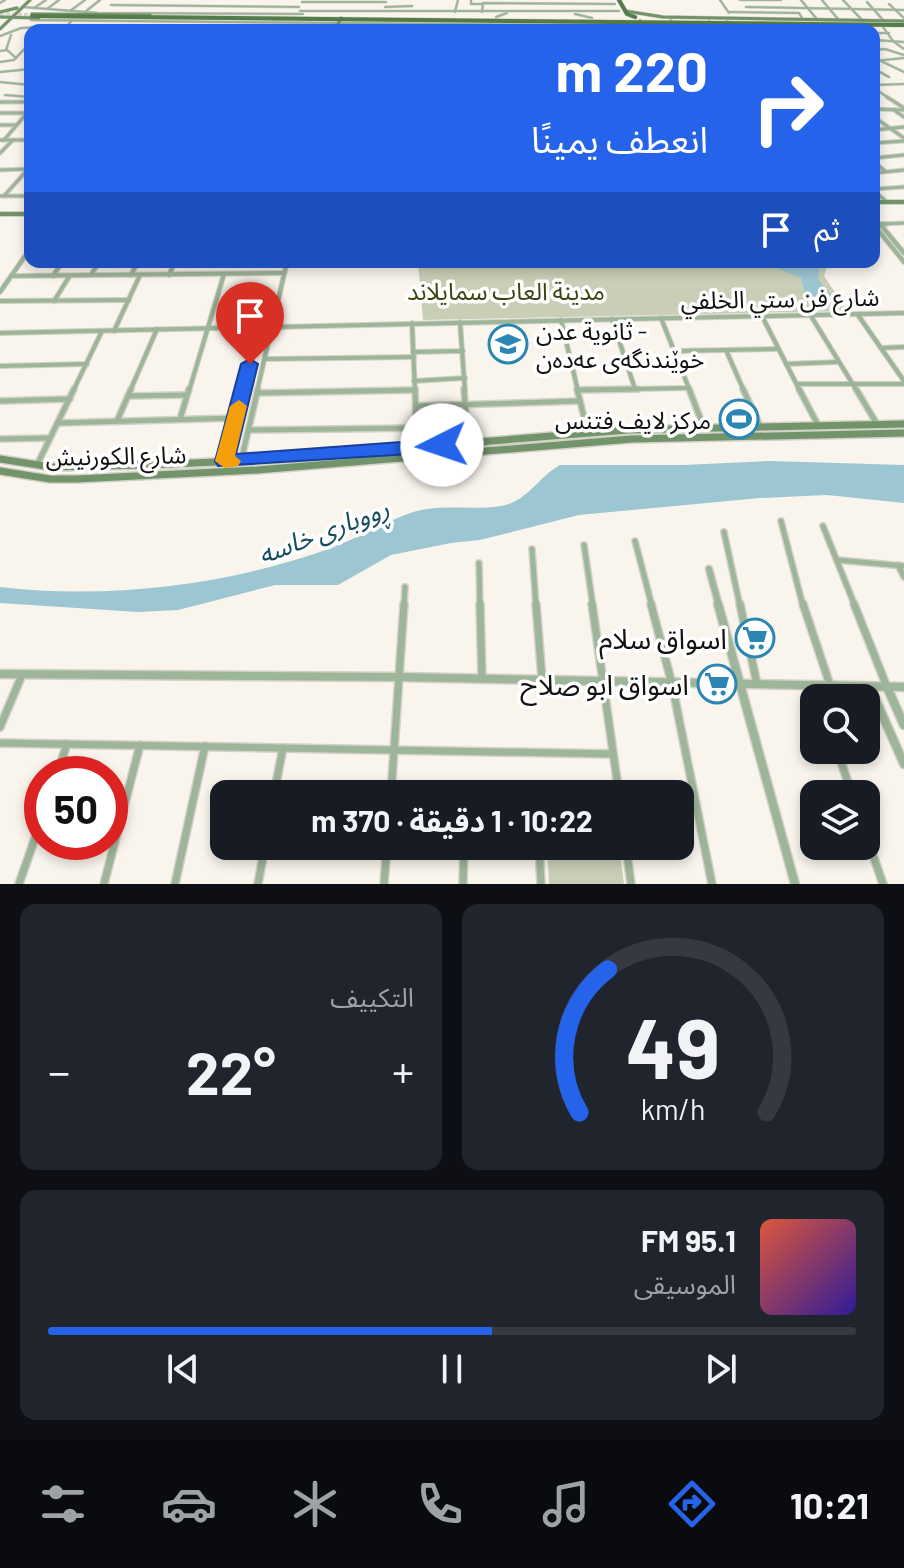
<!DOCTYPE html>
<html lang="ar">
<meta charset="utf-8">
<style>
body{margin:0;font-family:Barlow,"Noto Sans Arabic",sans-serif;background:#20242c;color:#f1f3f6;direction:rtl;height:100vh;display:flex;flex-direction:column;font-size:30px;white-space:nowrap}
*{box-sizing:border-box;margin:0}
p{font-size:26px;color:#9ea1a6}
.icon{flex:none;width:44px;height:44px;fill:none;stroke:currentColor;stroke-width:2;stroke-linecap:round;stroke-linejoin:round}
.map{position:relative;height:884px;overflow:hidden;direction:ltr}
.sheet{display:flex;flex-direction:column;gap:20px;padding:20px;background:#0d0f14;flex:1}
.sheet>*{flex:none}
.hud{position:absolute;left:24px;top:24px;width:856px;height:244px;border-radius:16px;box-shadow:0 4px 12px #0003;direction:rtl;background:#2563eb;color:#fff;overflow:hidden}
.fabs{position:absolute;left:800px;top:684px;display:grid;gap:16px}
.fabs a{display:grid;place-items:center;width:80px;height:80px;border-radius:16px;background:#171b24;box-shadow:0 4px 12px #0003;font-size:40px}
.speed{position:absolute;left:24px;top:756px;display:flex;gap:16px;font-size:40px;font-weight:700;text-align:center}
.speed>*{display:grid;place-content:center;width:104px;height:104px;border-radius:50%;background:#171b24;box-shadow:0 4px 12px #0003;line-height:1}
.speed .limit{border:12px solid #d22;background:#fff;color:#111}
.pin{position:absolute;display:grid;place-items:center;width:68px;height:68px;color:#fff;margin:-82px -34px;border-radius:50% 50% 50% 0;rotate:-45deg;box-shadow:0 0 8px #0007}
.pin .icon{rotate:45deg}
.me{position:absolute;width:88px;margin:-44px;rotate:266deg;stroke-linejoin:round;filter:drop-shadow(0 0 6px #0008)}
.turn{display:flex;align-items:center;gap:28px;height:168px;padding:0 40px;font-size:36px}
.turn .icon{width:104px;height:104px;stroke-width:2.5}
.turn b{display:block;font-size:56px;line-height:68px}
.then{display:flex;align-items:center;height:76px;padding:0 40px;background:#0003;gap:16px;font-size:30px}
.big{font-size:60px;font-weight:700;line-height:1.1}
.sheet .tile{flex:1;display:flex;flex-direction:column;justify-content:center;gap:12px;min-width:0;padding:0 28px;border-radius:16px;background:#20242c}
.sheet .dial{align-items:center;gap:0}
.dial svg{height:208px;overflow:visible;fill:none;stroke:#363941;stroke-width:7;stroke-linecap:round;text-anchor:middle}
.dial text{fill:#f1f3f6;stroke:none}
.song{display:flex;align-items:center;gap:24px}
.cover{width:96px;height:96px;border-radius:12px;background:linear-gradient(135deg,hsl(10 70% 55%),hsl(250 70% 35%))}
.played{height:8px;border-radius:4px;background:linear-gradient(90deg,#2563eb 55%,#363941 55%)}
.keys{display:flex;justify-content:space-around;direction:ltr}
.heat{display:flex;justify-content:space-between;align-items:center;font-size:44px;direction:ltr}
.sheet .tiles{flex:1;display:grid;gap:20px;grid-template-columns:1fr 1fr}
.tile:last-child{grid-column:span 2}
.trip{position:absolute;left:210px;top:780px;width:484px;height:80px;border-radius:16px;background:#171b24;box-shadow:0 4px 12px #0003;font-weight:700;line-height:80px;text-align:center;direction:rtl}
.tabs{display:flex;height:128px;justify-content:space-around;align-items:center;background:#090b0e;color:#9ea1a6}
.tabs .icon{width:56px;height:56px}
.tabs .active{color:#2563eb}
.tabs b{font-size:36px;color:#f1f3f6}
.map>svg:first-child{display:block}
.green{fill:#c9cfb7}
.water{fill:#9dc6d3}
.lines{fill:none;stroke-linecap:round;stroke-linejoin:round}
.primary-tunnel{stroke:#d6d3cc;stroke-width:4;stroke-dasharray:4 2;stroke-linecap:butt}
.minor-far4-casing{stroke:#d4d1c9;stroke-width:3}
.minor-far3-casing{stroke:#d4d1c9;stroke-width:5}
.minor-far2-casing{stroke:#d4d1c9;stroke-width:6}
.minor-far1-casing{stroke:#d4d1c9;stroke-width:8}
.minor-casing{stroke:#d4d1c9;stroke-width:10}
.tertiary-far1-casing{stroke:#d4d1c9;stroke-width:9}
.tertiary-casing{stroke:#d4d1c9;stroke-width:11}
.secondary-far2-casing{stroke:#d4d1c9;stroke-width:4}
.secondary-far1-casing{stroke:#d4d1c9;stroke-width:6}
.secondary-casing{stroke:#d4d1c9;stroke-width:10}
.primary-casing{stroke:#d4d1c9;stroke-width:5}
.minor-far4{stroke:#9db598;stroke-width:2}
.minor-far3{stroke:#9db598;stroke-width:3}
.minor-far2{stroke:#9db598;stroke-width:4}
.minor-far1{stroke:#9db598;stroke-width:5}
.minor{stroke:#9db598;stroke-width:7}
.tertiary-far1{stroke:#9db598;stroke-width:6}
.tertiary{stroke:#9db598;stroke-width:8}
.secondary-far2{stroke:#72946a;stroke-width:3}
.secondary-far1{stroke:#72946a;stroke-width:4}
.secondary{stroke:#72946a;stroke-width:7}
.primary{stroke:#537d49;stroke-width:4}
.route{fill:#2563eb;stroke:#184099;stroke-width:2}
.slow{fill:#f59e0b}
.labels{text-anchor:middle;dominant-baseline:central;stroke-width:7;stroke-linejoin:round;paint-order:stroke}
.park-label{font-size:24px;fill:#3c450e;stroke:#fff}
.street-label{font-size:24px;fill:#13120f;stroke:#fff}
.poi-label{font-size:24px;fill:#13120f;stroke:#fff;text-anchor:start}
.water-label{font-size:26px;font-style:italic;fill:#164d5c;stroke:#fff}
.near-poi-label{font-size:28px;fill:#13120f;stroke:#fff;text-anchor:end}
</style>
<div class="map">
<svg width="904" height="884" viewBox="0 0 904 884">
<rect width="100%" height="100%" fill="#f9f5ed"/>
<g class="green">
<polygon points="418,262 829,262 824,276 848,311 423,320"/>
<polygon points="547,846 619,846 624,884 549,884"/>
</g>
<g class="water">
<polygon points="777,262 820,262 818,279 832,296 823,301 806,296 801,278 779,269"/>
<path d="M770,461L904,465V503L827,495L760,498L579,515L480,540L451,543L391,555L338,585H275L178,610L138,612L0,603V587C108,600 229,585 331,548C358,538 383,523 410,513C440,503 470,511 501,506C527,502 538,477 560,465H684Z"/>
</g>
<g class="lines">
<polyline class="primary-tunnel" points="0,14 34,15"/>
<defs>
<g id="minor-far4">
<polyline points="471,0 471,4 483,4"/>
<polyline points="720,0 729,13"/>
<polyline points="740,0 781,0"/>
<polyline points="801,0 816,18"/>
<polyline points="822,0 838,19"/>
<polyline points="843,0 862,20"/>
<polyline points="302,2 386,2"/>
<polyline points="867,2 883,20"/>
<polyline points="0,3 5,0"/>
<polyline points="889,4 904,18"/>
<polyline points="111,5 299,7"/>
<polyline points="23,7 98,13 303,14"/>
<polyline points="385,7 412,6"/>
<polyline points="746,7 904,10"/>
<polyline points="34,8 46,0"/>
<polyline points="47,9 59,0"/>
<polyline points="70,11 85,0"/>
<polyline points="300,11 619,11"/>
<polyline points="85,12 100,0"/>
<polyline points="455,12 458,0"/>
<polyline points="482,12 483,3 615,4"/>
<polyline points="729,12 799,13 802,18"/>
<polyline points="575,14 592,18"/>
<polyline points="496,17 507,13"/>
<polyline points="33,18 31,20 551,25"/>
<polyline points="640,20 645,30"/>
<polyline points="671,20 678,30"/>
<polyline points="709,21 717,30"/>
<polyline points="727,21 737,30"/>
<polyline points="881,24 893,41 904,49"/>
<polyline points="769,28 815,30"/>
<polyline points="64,30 72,20"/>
<polyline points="874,33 889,33"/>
<polyline points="0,36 21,28 45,27"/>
<polyline points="874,40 904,42"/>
<polyline points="6,50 11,35"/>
<polyline points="874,50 885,49 904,55"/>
<polyline points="0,51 7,50 16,58"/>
<polyline points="874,61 904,58"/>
<polyline points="881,61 904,72"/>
<polyline points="0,62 14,60 30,43"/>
<polyline points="874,69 889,77"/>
<polyline points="0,72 30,69"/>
<polyline points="0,82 30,85"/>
<polyline points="874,85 904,84"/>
<polyline points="874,88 890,99"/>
<polyline points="5,95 30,97"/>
</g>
<g id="minor-far3">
<polyline points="26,97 30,97"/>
<polyline points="887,97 904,108"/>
<polyline points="0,102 30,102"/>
<polyline points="874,109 904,110"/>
<polyline points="894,110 904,117"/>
<polyline points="0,113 27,113"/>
<polyline points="874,117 904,138"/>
<polyline points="0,125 15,125"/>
<polyline points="874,130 904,127"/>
<polyline points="0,140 30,140"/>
<polyline points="4,140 27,113"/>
<polyline points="874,143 904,141"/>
<polyline points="0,153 12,141"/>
<polyline points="874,158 904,155"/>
<polyline points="874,162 885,171"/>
<polyline points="0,170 27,169"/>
<polyline points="874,173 904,170"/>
<polyline points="874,189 904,187"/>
<polyline points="874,191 887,202"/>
<polyline points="0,196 30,196"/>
<polyline points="4,196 30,167"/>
<polyline points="874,217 881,226"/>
<polyline points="880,224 904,223"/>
</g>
<g id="minor-far2">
<polyline points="880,224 904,253"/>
<polyline points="880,224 886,224"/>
<polyline points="874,225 904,262"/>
<polyline points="91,275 99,262"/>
<polyline points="131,275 138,262"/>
<polyline points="169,275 175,262"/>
<polyline points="11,276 284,273"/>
<polyline points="53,276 62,262"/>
<polyline points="0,292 30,249"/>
<polyline points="0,301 129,300"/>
<polyline points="54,301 69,277"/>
<polyline points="858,315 904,381"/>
<polyline points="762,316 800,391"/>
<polyline points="811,316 857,391"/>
<polyline points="661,318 690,391"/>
<polyline points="612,319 635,389"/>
<polyline points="561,320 578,391"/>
<polyline points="460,322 465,391"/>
<polyline points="412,323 415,391"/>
<polyline points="114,331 140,275"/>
<polyline points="0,333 904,313"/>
<polyline points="881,348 904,347"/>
<polyline points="726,350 744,391"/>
<polyline points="674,351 778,349"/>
<polyline points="413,352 463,351"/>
<polyline points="265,359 414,357"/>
<polyline points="786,364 838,362"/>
<polyline points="0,366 87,364"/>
<polyline points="414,381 465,378"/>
<polyline points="797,384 904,384"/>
<polyline points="578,390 689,388"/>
<polyline points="73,391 102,331"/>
<polyline points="130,391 157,329"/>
<polyline points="189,391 224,274"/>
<polyline points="243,391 259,327"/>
<polyline points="257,391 287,262"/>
<polyline points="367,391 415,390"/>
</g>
<g id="minor-far1">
<polyline points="415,389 417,447"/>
<polyline points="464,389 468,443"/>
<polyline points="577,389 588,433"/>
<polyline points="689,389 704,428"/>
<polyline points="743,389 760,426"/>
<polyline points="799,389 818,425"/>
<polyline points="856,389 877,424"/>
<polyline points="578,390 638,389"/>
<polyline points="257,393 415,390"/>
<polyline points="128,396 186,395"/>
<polyline points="0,401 70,399"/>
<polyline points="416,406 580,401"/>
<polyline points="180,419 189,389"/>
<polyline points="117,421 131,389"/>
<polyline points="58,423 236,418"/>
<polyline points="249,430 416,428"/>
<polyline points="0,439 50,438"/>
<polyline points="225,461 243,389"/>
<polyline points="241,461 258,389"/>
<polyline points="37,465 74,389"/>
<polyline points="781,521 803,606"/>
<polyline points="823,526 855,606"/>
<polyline points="724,532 740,606"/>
<polyline points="635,541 652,606"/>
<polyline points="584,545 593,606"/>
<polyline points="532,549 536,606"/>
<polyline points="837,560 904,566"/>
<polyline points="479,563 480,606"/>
<polyline points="898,565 904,577"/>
<polyline points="404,606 405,587"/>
</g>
<g id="minor">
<polyline points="480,604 482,678"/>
<polyline points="536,604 542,679"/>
<polyline points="592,604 619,794"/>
<polyline points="651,604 672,684 712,884"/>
<polyline points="740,604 757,684"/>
<polyline points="803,604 830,685"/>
<polyline points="854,604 887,687"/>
<polyline points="815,686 819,698"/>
<polyline points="0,727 22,675"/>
<polyline points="0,743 613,754"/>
<polyline points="837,750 852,794"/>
<polyline points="57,774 67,744"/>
<polyline points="274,794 283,748"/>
<polyline points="391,794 404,604"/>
<polyline points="866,835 883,884"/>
<polyline points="539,846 541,884"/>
<polyline points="626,846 631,884"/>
<polyline points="19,884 42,818"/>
<polyline points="104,884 140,745"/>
<polyline points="175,884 205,746"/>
<polyline points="258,884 265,846"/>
<polyline points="384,884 387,846"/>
<polyline points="463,884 464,846"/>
</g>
<polyline id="tertiary-far1" points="709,569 719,606"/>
<g id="tertiary">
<polyline points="718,604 795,884"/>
<polyline points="0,674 398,677 904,687"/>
<polyline points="870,687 904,764"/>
<polyline points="887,687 904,725"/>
</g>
<g id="secondary-far2">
<polyline points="625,11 663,17 904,21"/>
<polyline points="0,12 17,8"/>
<polyline points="32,14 150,15"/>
<polyline points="0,17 39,18"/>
<polyline points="0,29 30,0"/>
<polyline points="335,30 341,18"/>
</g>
<g id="secondary-far1">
<polyline points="874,202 904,202"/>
<polyline points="0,214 30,214"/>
</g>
<g id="secondary">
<polyline points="0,459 51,467 145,465 241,461 627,430 904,424"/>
<polyline points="0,471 50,479 77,479 257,470 632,439 904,433"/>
</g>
<g id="primary">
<polyline points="619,0 627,14 635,17"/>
<polyline points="32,16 904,25"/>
</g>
</defs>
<use href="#minor-far4" class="minor-far4-casing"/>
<use href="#minor-far3" class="minor-far3-casing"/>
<use href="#minor-far2" class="minor-far2-casing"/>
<use href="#minor-far1" class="minor-far1-casing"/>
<use href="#minor" class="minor-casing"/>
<use href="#tertiary-far1" class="tertiary-far1-casing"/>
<use href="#tertiary" class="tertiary-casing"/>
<use href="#secondary-far2" class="secondary-far2-casing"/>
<use href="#secondary-far1" class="secondary-far1-casing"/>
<use href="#secondary" class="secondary-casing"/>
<use href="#primary" class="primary-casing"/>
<use href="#minor-far4" class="minor-far4"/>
<use href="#minor-far3" class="minor-far3"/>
<use href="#minor-far2" class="minor-far2"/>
<use href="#minor-far1" class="minor-far1"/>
<use href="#minor" class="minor"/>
<use href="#tertiary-far1" class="tertiary-far1"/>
<use href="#tertiary" class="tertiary"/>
<use href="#secondary-far2" class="secondary-far2"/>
<use href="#secondary-far1" class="secondary-far1"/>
<use href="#secondary" class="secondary"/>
<use href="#primary" class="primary"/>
</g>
<polygon class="route" points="250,359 258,364 236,454 442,439 452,445 442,452 218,466 215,461 241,364"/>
<polygon class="slow" points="239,400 247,406 235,456 241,461 238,466 225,468 215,461 230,406"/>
<defs>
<symbol id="school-ring" viewBox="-11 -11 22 22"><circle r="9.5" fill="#fff" stroke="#2b86b3" stroke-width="1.5"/><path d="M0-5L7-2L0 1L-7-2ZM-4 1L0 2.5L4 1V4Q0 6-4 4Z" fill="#2b86b3"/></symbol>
<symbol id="stadium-ring" viewBox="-11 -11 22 22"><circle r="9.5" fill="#fff" stroke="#2b86b3" stroke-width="1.5"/><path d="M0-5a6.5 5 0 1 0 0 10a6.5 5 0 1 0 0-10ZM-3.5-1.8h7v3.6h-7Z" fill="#2b86b3"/></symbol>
<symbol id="supermarket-ring" viewBox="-11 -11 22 22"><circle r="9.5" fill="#fff" stroke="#2b86b3" stroke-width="1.5"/><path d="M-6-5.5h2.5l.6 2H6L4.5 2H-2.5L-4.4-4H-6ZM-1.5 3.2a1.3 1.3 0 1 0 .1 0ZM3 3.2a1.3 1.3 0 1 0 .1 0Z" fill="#2b86b3"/></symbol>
</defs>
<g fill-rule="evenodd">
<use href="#school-ring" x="486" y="322" width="44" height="44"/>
<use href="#stadium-ring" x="717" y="397" width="44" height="44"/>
<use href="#supermarket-ring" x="733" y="616" width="44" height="44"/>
<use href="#supermarket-ring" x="695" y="662" width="44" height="44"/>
</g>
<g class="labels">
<g class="park-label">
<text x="506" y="290">مدينة العاب سمايلاند</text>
</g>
<g class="street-label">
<text transform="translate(780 298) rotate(-1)">شارع فن ستي الخلفي</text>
<text transform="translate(116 455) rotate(-1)">شارع الكورنيش</text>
</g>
<g class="poi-label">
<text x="536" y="330">ثانوية عدن -<tspan x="536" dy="28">خوێندنگەی عەدەن</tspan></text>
<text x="711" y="419" text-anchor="end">مركز لايف فتنس</text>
</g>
<g class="water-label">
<text transform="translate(323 530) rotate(-21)">ڕووباری خاسە</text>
</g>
<g class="near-poi-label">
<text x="727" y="638">اسواق سلام</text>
<text x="689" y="684">اسواق ابو صلاح</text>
</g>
</g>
</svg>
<div class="fabs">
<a><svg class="icon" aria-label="search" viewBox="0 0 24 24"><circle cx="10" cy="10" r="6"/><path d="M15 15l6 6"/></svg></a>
<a><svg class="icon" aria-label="layers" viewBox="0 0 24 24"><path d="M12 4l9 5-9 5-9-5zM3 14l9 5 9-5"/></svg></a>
</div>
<div class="speed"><div class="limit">50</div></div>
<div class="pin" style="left:250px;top:364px;background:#d93025"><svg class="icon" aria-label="arrive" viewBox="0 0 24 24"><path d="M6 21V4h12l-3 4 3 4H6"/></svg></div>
<svg class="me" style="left:442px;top:445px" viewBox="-20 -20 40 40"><circle r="19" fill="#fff"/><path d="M0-13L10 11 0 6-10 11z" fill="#2563eb"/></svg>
<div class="trip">10:22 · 1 دقيقة · 370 m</div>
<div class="hud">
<div class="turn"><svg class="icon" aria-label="right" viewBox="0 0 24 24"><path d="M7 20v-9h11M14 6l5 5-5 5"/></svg><div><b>220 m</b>انعطف يمينًا</div></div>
<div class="then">ثم<svg class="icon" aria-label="arrive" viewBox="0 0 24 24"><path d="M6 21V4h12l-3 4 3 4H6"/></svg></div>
</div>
</div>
<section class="sheet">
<div class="tiles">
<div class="tile dial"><svg viewBox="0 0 100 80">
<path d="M14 69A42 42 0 1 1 86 69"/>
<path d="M14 69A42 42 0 0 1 25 14" stroke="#2563eb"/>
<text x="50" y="56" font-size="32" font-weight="700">49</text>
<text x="50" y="72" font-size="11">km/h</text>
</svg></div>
<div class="tile"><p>التكييف</p>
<div class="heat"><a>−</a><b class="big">22°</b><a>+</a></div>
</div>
<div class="tile">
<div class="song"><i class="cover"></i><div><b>95.1 FM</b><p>الموسيقى</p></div></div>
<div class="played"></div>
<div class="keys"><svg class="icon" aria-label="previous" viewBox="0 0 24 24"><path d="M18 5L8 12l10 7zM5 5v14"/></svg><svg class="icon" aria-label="pause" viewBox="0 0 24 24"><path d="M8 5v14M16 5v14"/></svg><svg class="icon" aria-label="next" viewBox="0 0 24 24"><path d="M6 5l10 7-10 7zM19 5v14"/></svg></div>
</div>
</div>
</section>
<nav class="tabs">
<b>10:21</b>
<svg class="icon active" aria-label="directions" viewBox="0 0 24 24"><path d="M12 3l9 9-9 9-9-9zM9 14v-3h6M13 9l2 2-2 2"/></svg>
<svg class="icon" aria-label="music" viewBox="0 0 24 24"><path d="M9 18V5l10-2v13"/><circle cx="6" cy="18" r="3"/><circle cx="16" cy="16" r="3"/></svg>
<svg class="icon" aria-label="phone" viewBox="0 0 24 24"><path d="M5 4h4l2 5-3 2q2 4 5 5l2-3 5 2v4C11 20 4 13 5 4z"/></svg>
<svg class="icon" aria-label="climate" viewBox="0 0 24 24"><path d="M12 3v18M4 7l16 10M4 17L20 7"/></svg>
<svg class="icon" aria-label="car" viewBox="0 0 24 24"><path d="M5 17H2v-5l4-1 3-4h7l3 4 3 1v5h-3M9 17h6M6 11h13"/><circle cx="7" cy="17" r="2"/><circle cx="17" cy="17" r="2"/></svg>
<svg class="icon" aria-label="filters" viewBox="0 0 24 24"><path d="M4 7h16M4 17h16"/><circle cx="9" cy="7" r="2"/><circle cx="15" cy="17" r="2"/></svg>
</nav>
